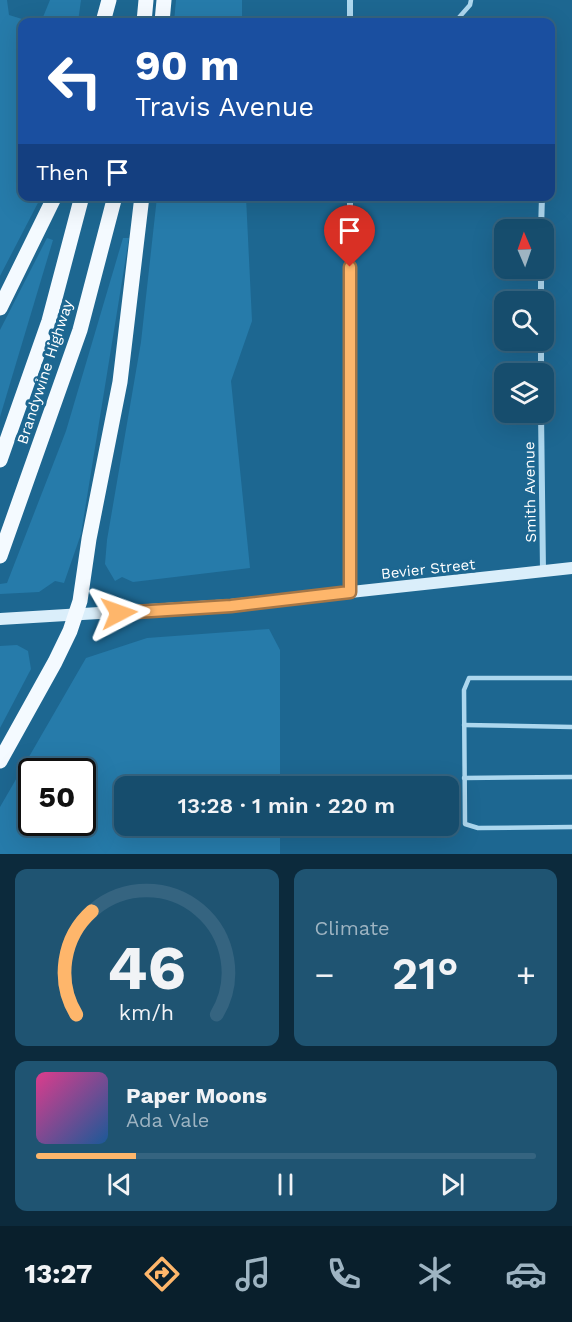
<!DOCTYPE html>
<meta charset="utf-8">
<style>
body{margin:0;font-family:"Work Sans",sans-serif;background:#1f5472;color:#f1f3f6;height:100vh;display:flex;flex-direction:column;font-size:22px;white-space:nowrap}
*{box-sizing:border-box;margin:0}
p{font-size:20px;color:#9eb4c2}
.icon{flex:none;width:33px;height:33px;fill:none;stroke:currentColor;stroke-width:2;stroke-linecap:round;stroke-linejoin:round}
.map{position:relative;height:854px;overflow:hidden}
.side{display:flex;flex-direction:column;gap:15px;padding:15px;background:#0c2a3c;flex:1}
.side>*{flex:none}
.guide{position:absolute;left:18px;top:18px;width:537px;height:183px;border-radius:12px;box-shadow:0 6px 24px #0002,0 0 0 2px #356480;background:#1a4fa0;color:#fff;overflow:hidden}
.needle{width:39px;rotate:358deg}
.controls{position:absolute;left:494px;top:219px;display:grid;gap:12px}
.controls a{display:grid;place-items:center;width:60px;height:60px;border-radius:12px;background:#164d6d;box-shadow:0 6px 24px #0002,0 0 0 2px #356480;font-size:30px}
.speed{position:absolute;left:18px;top:758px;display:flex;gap:12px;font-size:30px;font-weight:700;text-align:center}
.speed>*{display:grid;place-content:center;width:78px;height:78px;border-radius:50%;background:#164d6d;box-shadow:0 6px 24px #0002,0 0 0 2px #356480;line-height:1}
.speed .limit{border:3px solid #111;border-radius:9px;background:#fff;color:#111}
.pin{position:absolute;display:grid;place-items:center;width:51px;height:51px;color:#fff;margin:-62px -26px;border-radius:50% 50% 50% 0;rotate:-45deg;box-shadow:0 0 6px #0007}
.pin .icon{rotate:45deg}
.me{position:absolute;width:66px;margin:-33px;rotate:86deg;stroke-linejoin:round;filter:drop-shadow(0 0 4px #0008)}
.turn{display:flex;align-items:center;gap:21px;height:126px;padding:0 18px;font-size:27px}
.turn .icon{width:78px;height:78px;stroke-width:2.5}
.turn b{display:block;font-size:42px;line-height:51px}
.then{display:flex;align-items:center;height:57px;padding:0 18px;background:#0003;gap:12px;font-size:22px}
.big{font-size:45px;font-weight:600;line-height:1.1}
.side .card{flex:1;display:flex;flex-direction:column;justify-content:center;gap:9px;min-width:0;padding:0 21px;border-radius:12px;background:#1f5472}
.side .dial{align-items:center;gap:0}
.dial svg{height:156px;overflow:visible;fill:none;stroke:#356480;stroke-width:7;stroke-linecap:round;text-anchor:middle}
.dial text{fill:#f1f3f6;stroke:none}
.song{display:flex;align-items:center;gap:18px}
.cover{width:72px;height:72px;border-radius:9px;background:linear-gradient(135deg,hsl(330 70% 55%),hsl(210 70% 35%))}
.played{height:6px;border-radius:3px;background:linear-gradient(90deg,#feb66b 20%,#356480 20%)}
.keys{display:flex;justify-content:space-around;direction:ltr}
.heat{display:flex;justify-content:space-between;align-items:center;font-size:33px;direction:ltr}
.side .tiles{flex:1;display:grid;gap:15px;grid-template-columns:1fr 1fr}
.card:last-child{grid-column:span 2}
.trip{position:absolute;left:114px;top:776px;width:345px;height:60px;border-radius:12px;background:#164d6d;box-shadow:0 6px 24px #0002,0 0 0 2px #356480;font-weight:600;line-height:60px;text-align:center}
.menu{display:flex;height:96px;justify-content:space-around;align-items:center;background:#091f2c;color:#9eb4c2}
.menu .icon{width:42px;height:42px}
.menu .current{color:#feb66b}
.menu b{font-size:27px;color:#f1f3f6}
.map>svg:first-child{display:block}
.green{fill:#267baa;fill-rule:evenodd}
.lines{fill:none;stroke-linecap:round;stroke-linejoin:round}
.lane{stroke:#add7ee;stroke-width:4.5}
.street{stroke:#add7ee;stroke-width:6}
.secondary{stroke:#daeefa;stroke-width:12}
.primary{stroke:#f4faff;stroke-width:15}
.route-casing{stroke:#a57646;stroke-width:15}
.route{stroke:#feb66b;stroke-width:10}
.labels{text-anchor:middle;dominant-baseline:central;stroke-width:6;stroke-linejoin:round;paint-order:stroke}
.street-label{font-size:15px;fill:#fff;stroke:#1d6791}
</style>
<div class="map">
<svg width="572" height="854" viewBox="0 0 572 854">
<rect width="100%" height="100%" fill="#1d6791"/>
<g class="green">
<polygon points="0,0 7,0 9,15 32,22 22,22 22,196 41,197 0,276"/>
<polygon points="50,0 81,0 78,22 41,22"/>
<polygon points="176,0 242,0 242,22 174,22"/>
<polygon points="157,197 246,197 252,321 231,381 250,568 133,582 122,577 115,581 105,564 107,540 141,342"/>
<polygon points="47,238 53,240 0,417 0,330"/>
<polygon points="123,238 129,238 81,534 64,583 55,581 39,592 0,594 0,584 7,583 66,431"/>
<path d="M269,629L280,650V786H124V825H280V854H0V807L86,658L147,638ZM32,771H82V822H32Z"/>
<polygon points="17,645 28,651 31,669 0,728 0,646"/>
</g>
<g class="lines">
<g class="lane">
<polyline points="455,22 470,5 471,0"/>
<polyline points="572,678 469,678 464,690 465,824 478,828 572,827"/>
<polyline points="464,725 572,727"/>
<polyline points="464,778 572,777"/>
</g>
<g class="street">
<polyline points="350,22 350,0"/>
<polyline points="541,230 542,196"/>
<polyline points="541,302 541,268"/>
<polyline points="541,374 541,340"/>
<polyline points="541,412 543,571"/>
<polyline points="350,592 350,196"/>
</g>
<polyline class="secondary" points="0,619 231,605 572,568"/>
<g class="primary">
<polyline points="103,22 109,0"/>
<polyline points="144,22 146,0"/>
<polyline points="162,22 164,0"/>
<polyline points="0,308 55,196"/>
<polyline points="0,460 49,321 82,196"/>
<polyline points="0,556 80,330 115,196"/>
<polyline points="0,761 55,662 70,631 80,601 89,539 120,382 142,196"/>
</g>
</g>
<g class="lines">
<defs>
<polyline id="route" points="119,613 231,606 350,592 350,267"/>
</defs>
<use href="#route" class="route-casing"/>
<use href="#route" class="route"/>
</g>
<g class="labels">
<g class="street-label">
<text transform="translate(45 372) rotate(-72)">Brandywine Highway</text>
<text transform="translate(530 492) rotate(-91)">Smith Avenue</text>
<text transform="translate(428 569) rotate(-6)">Bevier Street</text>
</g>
</g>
</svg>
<div class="controls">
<a><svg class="needle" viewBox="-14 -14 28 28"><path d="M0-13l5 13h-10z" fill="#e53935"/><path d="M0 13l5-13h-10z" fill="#9eb4c2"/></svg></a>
<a><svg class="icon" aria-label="search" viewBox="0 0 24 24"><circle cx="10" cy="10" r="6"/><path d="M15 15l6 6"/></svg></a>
<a><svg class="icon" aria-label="layers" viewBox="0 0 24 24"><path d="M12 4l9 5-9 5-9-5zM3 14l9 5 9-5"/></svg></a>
</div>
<div class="speed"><div class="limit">50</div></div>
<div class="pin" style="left:350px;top:267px;background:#d93025"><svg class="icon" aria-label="arrive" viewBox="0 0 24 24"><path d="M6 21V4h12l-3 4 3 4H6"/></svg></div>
<svg class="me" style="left:119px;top:613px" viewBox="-20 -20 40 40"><path d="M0-17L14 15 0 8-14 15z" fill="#feb66b" stroke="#fff" stroke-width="4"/></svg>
<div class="trip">13:28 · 1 min · 220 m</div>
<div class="guide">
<div class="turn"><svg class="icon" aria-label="left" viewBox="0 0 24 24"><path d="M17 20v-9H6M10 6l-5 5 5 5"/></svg><div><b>90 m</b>Travis Avenue</div></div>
<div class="then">Then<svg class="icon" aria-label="arrive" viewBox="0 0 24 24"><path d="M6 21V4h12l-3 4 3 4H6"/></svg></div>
</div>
</div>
<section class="side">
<div class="tiles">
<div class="card dial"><svg viewBox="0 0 100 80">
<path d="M14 69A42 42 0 1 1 86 69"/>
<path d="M14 69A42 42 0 0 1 22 16" stroke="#feb66b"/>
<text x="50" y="56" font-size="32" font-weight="700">46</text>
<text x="50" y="72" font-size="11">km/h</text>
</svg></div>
<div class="card"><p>Climate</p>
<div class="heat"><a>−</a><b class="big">21°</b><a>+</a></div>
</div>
<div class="card">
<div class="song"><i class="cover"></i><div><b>Paper Moons</b><p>Ada Vale</p></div></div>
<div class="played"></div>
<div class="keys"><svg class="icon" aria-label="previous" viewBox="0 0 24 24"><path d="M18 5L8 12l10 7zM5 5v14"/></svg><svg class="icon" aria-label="pause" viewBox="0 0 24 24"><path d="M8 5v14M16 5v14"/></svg><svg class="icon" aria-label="next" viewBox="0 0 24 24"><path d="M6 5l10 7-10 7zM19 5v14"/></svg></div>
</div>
</div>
</section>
<nav class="menu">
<b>13:27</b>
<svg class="icon current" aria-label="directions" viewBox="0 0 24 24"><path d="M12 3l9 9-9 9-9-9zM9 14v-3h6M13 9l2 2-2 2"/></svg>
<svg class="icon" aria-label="music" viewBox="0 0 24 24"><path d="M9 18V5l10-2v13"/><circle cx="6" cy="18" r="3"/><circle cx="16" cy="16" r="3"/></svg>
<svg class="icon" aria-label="phone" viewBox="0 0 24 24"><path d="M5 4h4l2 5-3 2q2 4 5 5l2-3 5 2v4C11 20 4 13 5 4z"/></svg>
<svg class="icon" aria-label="climate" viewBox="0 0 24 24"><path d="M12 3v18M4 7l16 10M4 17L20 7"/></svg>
<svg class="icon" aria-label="car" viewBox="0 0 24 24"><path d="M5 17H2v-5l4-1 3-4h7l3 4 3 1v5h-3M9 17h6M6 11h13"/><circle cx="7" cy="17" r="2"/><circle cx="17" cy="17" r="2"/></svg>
</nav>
